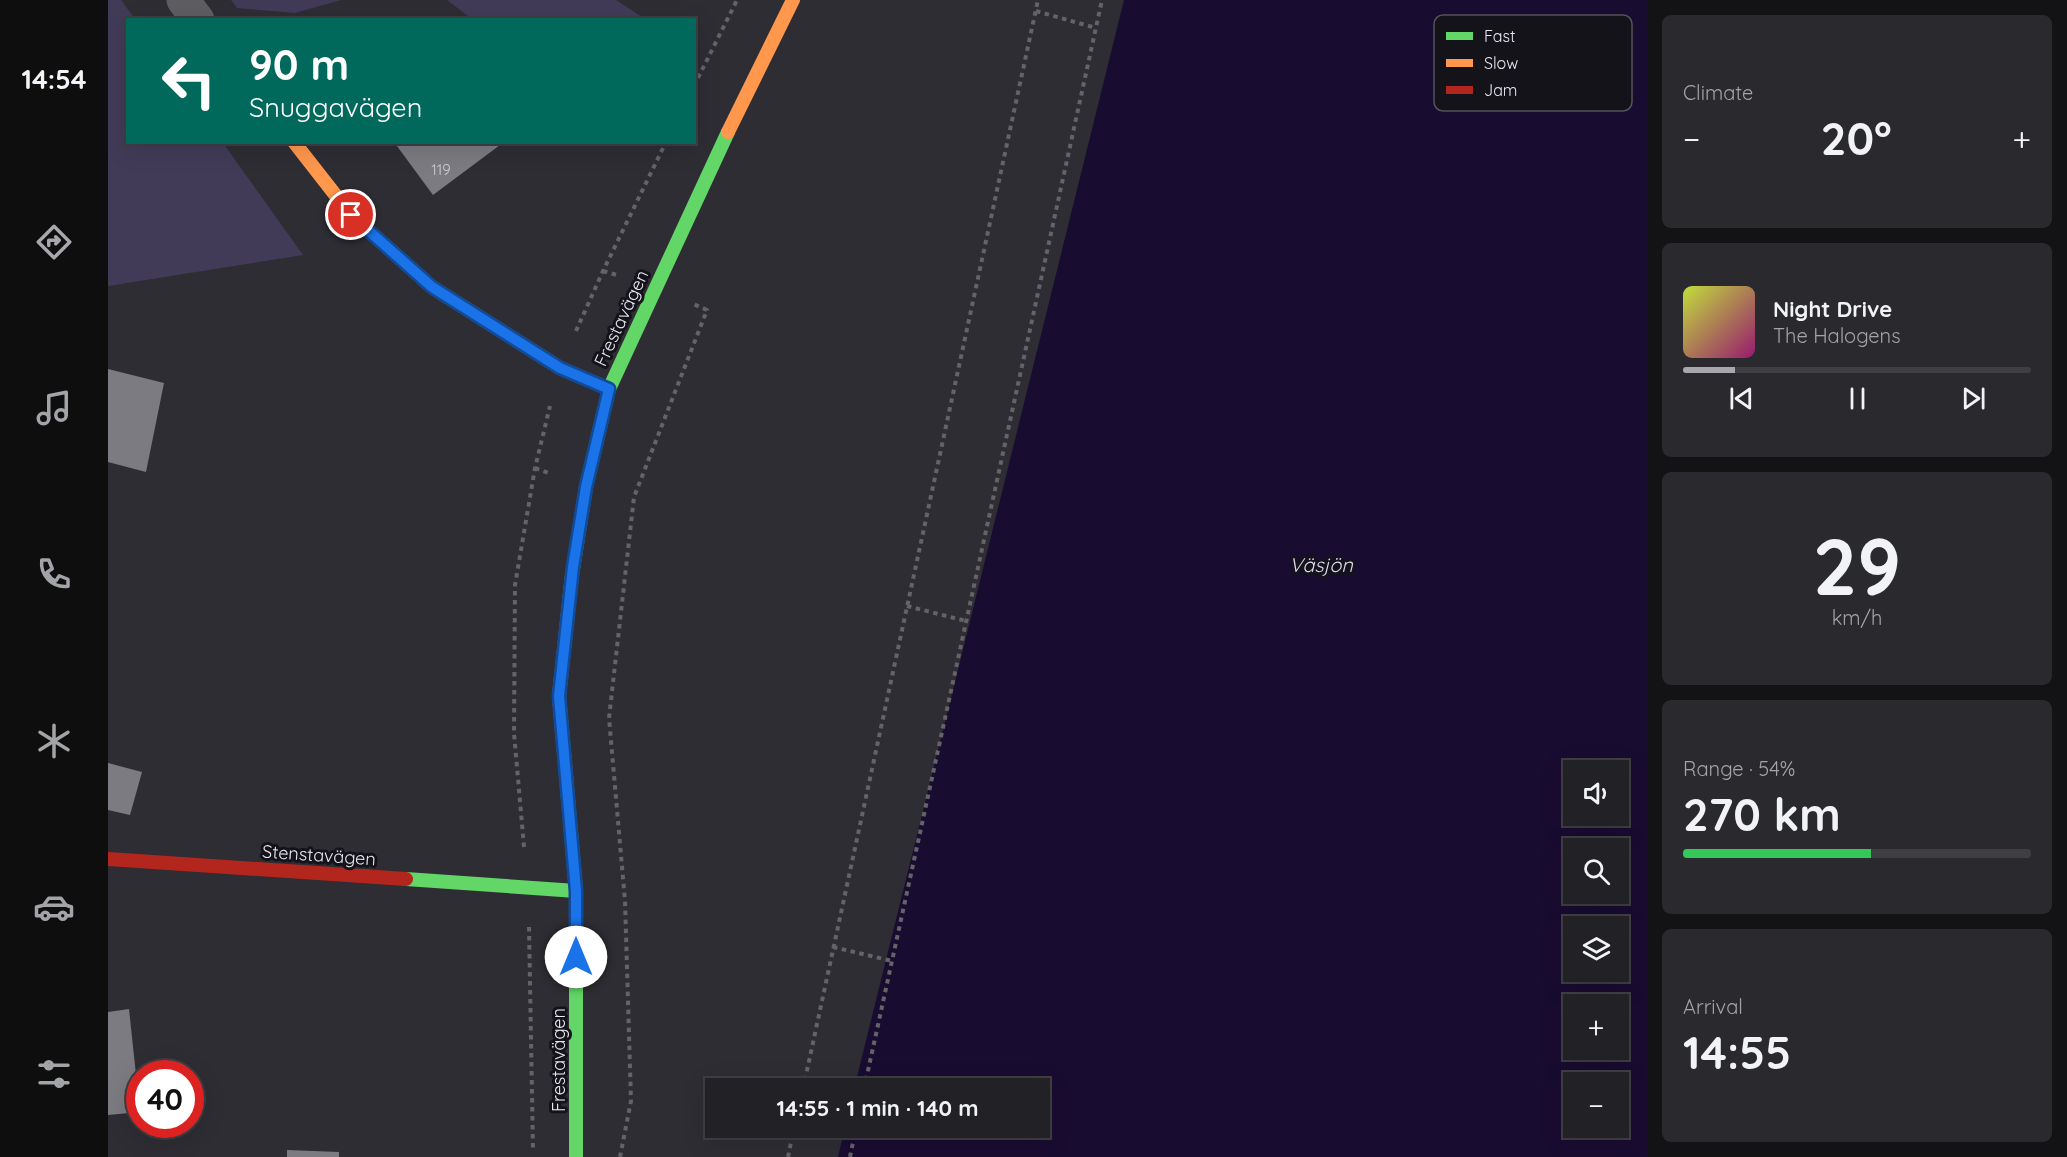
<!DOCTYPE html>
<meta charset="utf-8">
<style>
body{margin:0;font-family:Quicksand,sans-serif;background:#2a2a2e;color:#f1f3f6;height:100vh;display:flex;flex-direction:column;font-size:22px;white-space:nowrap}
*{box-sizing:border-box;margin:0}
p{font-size:20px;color:#a2a4a7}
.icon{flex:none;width:33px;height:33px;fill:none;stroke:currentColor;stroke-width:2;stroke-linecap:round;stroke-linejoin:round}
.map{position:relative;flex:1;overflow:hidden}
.side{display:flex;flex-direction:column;gap:15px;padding:15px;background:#131315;width:420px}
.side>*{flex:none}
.guide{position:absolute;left:18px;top:18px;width:570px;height:126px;border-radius:0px;box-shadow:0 6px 24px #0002,0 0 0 2px #3f3f43;background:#00695c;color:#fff;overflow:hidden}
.tools{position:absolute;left:1455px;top:760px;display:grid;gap:12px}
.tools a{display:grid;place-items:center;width:66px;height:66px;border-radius:0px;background:#222226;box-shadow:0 6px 24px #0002,0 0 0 2px #3f3f43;font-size:30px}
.speed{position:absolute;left:18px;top:1060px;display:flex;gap:12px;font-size:30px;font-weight:700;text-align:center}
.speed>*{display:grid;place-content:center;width:78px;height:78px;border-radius:50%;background:#222226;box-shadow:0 6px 24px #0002,0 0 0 2px #3f3f43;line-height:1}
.speed .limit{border:9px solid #d22;background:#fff;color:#111}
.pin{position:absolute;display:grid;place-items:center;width:51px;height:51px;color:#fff;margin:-26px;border:3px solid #fff;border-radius:50%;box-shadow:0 2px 6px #0007}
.me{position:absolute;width:66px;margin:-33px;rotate:0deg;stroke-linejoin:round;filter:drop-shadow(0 0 4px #0008)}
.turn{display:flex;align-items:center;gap:21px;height:126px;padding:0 24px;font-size:27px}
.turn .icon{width:78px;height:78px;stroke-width:2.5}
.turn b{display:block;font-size:42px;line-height:51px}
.big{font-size:45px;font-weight:800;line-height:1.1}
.side .widget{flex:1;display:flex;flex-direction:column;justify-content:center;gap:9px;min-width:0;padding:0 21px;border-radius:9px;background:#2a2a2e}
.side .dial{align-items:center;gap:0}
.dial b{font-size:78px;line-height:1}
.song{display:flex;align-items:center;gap:18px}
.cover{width:72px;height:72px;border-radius:9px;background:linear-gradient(135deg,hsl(70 70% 55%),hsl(320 70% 35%))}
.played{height:6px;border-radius:3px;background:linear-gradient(90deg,#a8a7ae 15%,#3f3f43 15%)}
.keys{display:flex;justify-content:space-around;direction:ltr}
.heat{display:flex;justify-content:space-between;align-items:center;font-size:33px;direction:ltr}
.charge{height:9px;border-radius:4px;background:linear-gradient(90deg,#34c759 54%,#3f3f43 0)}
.trip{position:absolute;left:597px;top:1078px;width:345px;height:60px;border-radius:0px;background:#222226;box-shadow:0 6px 24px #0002,0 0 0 2px #3f3f43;font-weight:800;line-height:60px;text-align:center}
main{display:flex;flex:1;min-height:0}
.tabs{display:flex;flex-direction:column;width:108px;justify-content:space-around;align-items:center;background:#0e0e0f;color:#a2a4a7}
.tabs .icon{width:42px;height:42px}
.tabs .selected{color:#a8a7ae}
.tabs b{font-size:27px;color:#f1f3f6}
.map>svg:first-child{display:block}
.green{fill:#423b58}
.water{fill:#190c31;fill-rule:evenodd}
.building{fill:#7c7b81}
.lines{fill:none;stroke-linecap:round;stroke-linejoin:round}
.path{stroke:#646368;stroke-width:4;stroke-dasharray:4.5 4.5;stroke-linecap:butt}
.street{stroke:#5e5d61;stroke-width:33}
.fast{stroke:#63d668;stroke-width:14}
.slow{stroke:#ff974d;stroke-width:14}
.jam{stroke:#b3261e;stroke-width:14}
.route-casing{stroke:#114b97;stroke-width:15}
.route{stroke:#1a73e8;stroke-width:10}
.labels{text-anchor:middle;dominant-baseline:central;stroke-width:6;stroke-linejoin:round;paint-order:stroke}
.number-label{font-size:15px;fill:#cecdd4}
.street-label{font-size:18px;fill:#e9e8f0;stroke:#141319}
.water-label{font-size:20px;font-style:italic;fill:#ddd8f6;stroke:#141319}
.key{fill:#141319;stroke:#54535a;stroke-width:1.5}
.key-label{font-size:16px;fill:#e9e8f0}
</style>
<main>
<nav class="tabs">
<b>14:54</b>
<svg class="icon selected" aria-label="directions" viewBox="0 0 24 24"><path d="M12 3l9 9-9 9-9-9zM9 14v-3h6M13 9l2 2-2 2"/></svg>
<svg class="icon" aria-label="music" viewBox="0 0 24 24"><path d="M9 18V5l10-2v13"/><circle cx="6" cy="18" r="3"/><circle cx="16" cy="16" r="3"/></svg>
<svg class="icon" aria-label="phone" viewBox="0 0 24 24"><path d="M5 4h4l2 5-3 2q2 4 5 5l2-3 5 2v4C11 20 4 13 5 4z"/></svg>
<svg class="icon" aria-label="climate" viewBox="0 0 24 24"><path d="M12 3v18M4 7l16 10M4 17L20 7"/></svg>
<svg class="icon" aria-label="car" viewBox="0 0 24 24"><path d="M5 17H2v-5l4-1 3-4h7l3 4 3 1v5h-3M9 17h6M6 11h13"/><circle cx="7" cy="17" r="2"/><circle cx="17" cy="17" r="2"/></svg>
<svg class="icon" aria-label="filters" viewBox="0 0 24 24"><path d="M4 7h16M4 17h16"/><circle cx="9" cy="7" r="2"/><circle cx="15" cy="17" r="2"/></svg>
</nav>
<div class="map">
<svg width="1539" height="1157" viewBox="0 0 1539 1157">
<rect width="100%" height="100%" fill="#2e2d33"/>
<g class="green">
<polygon points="0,0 13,0 27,19 20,20 20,142 115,143 195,255 0,286"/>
<polygon points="123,0 233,0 187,13 129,8"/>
<polygon points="339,0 508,0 537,19 364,19"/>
</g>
<path class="water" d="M1016,0H1539V1157H730L737,1128H932V1089H746ZM1466,771H1510V816H1466ZM1466,849H1510V894H1466ZM1466,927H1510V972H1466ZM1466,1005H1510V1050H1466ZM1466,1083H1510V1128H1466Z"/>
<g class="building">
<polygon points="286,142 396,142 325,195"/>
<polygon points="0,369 56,383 38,472 0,462"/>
<polygon points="0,763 34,772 22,815 0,810"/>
<polygon points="21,1009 32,1112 0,1115 0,1012"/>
<polygon points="179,1150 231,1152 231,1157 179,1157"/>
</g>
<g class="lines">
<g class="path">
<polyline points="928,11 988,28"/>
<polyline points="586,86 629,0"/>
<polyline points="495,271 509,275"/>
<polyline points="468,331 495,271 558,142"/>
<polyline points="427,468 441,473"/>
<polyline points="799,606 858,621"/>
<polyline points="416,847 406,733 407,585 427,468 442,406"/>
<polyline points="421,927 425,1150"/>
<polyline points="725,947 784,961"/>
<polyline points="695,1089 930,0"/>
<polyline points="756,1089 994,0"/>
<polyline points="512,1157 523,1101 517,901 501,718 526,497 599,310 583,303"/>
<polyline points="680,1157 686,1128"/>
<polyline points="742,1157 748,1128"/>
</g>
<polyline class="street" points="75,0 90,20"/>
<g class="fast">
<polyline points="464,575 478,487 501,389 620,132"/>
<polyline points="459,787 468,891 468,1157"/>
<polyline points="298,879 468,891"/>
</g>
<g class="slow">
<polyline points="620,132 685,0"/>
<polyline points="186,142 243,215 324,287 452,368 501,389"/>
<polyline points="459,787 451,696 464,575"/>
</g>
<polyline class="jam" points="0,859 298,879"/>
</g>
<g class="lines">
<defs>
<polyline id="route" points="243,215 324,287 452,368 501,389 478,487 465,567 451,696 468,891 468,957"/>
</defs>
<use href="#route" class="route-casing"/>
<use href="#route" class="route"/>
</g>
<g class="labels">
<g class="number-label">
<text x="333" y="169">119</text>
</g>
<g class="street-label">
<text transform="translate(513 318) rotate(-65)">Frestavägen</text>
<text transform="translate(211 855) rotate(4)">Stenstavägen</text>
<text transform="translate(450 1060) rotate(-90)">Frestavägen</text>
</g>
<g class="water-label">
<text x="1213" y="564">Väsjön</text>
</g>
</g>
<rect x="1326" y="15" width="198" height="96" rx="9" class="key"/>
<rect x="1338" y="32" width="27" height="8" fill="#63d668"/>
<rect x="1338" y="59" width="27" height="8" fill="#ff974d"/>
<rect x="1338" y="86" width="27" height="8" fill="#b3261e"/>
<g class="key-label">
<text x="1376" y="42">Fast</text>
<text x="1376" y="69">Slow</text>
<text x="1376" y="96">Jam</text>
</g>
</svg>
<div class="tools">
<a><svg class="icon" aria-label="sound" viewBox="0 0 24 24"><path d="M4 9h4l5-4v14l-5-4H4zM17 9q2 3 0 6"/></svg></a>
<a><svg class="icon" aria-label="search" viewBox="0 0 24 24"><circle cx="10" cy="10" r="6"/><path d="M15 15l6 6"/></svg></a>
<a><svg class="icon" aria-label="layers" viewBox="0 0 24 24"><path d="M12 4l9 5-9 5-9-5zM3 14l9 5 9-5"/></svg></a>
<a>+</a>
<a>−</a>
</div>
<div class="speed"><div class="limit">40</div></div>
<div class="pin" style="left:243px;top:215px;background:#d93025"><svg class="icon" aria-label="arrive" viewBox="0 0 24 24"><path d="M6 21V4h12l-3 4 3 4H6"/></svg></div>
<svg class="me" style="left:468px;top:957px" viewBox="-20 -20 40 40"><circle r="19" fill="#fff"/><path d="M0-13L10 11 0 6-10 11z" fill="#1a73e8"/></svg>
<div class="trip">14:55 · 1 min · 140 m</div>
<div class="guide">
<div class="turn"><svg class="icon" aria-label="left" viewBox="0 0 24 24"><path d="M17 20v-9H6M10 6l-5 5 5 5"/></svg><div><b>90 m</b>Snuggavägen</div></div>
</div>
</div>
<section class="side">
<div class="widget"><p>Climate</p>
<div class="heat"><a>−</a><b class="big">20°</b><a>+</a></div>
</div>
<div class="widget">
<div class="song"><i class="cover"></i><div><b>Night Drive</b><p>The Halogens</p></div></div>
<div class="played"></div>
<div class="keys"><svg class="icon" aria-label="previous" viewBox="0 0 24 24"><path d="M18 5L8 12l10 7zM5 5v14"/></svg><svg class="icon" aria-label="pause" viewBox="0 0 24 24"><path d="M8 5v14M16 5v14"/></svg><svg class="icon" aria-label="next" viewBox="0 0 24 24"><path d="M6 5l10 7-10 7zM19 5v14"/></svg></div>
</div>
<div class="widget dial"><b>29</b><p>km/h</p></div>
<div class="widget"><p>Range · 54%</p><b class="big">270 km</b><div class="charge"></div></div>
<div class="widget"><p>Arrival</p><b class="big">14:55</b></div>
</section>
</main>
